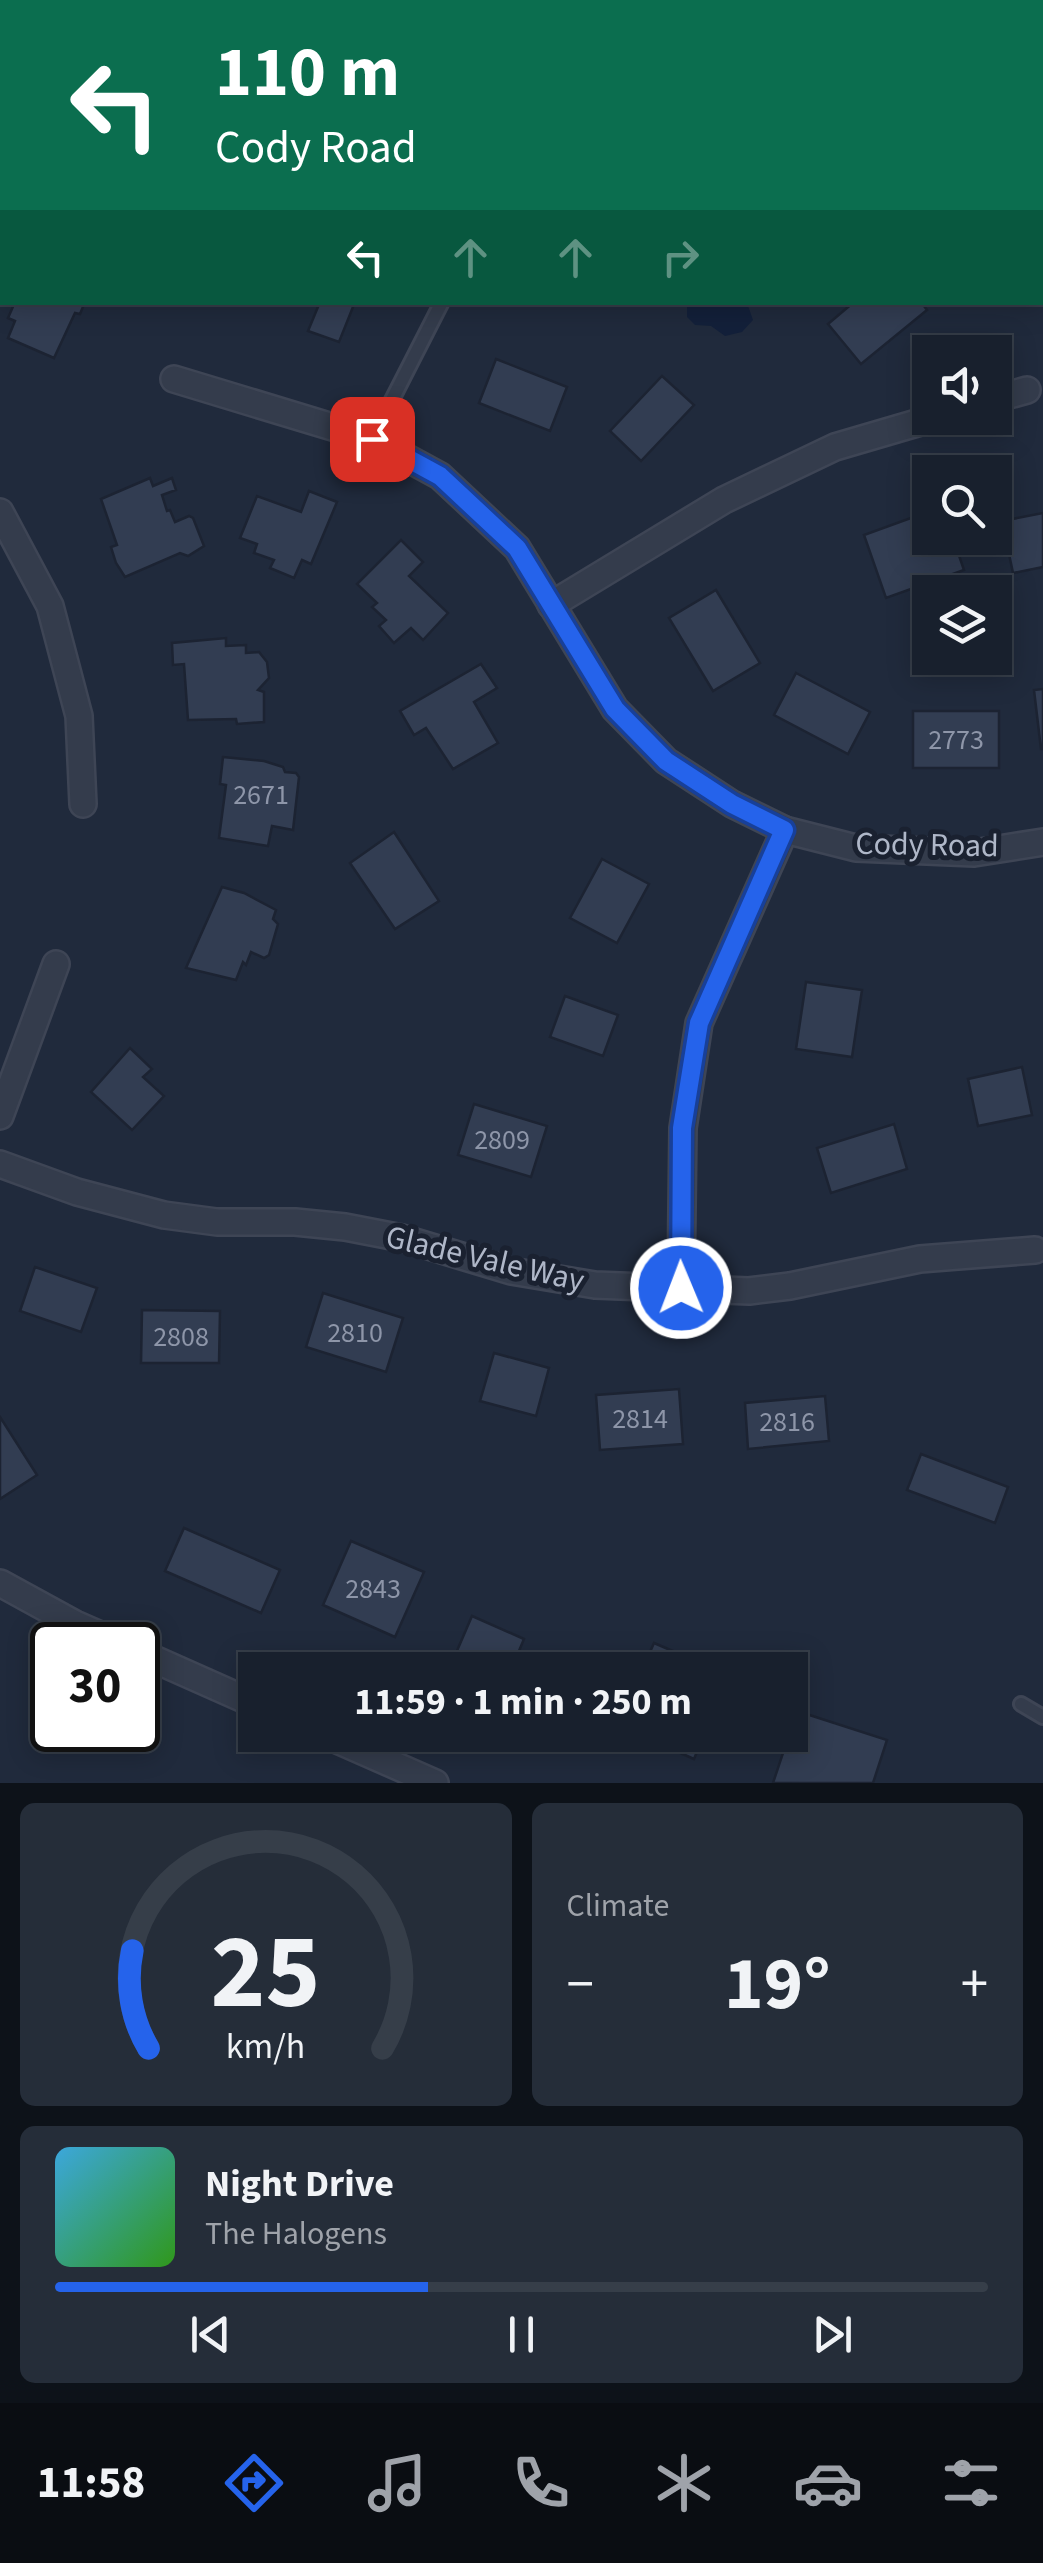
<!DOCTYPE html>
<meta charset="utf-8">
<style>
body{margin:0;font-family:"Source Sans 3",sans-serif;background:#252d39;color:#f1f3f6;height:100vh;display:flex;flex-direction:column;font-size:38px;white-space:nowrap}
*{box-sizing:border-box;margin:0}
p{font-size:32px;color:#9fa3aa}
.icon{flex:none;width:55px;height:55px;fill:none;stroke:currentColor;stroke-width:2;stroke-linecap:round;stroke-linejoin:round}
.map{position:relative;height:1783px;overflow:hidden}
.details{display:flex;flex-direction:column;gap:20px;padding:20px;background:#0d1219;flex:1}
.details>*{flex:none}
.banner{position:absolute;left:0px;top:0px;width:1045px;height:305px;box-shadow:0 5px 25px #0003,0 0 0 2px #363e49;background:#0b6e4f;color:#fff;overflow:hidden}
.tools{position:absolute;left:912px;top:335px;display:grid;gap:20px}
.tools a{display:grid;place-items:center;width:100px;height:100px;border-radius:0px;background:#18202d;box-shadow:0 5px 25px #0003,0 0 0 2px #363e49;font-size:50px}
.speed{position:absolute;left:30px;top:1622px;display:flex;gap:20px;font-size:50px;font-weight:700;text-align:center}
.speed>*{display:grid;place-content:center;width:130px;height:130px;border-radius:50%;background:#18202d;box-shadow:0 5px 25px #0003,0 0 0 2px #363e49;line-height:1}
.speed .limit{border:5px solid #111;border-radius:15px;background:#fff;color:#111}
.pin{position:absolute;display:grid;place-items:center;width:85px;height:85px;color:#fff;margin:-42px;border-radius:20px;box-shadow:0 5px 15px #0006}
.me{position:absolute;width:110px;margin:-55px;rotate:359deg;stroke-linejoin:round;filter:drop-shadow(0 0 8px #0008)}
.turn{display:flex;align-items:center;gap:35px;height:210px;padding:0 50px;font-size:45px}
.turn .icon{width:130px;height:130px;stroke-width:2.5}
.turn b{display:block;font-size:70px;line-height:85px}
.lanes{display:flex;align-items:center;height:95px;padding:0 50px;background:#0003;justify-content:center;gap:50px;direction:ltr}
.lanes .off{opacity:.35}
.big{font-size:75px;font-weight:700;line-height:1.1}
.details .card{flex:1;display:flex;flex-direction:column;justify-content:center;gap:15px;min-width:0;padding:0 35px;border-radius:15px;background:#252d39}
.details .dial{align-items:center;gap:0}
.dial svg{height:260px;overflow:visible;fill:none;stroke:#363e49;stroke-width:7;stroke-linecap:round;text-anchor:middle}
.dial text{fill:#f1f3f6;stroke:none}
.song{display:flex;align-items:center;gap:30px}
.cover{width:120px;height:120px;border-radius:15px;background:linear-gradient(135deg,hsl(200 70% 55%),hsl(110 70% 35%))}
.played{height:10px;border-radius:5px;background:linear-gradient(90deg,#2563eb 40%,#363e49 40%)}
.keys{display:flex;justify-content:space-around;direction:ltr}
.heat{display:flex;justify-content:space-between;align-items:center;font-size:55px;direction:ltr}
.details .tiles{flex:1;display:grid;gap:20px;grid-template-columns:1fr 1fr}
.card:last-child{grid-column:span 2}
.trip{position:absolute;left:238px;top:1652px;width:570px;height:100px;border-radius:0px;background:#18202d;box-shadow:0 5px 25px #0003,0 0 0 2px #363e49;font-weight:700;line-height:100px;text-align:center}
.menu{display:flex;height:160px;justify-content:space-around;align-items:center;background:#0a0d12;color:#9fa3aa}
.menu .icon{width:70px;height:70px}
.menu .on{color:#2563eb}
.menu b{font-size:45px;color:#f1f3f6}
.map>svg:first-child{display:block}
.water{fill:#13203a}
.building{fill:#323d52;stroke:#1c2332;stroke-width:2.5}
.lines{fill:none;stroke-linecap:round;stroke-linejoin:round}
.service-casing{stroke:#3e4555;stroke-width:18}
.minor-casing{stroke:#3e4555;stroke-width:30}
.service{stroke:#343c4c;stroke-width:12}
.minor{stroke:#343c4c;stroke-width:25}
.route-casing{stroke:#184099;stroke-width:25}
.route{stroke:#2563eb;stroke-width:18}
.labels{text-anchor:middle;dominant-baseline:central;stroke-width:10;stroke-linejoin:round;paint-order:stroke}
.number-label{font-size:28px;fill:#8e96a9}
.street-label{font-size:32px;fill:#afb7c8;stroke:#1a2130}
</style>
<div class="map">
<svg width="1043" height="1783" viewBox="0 0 1043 1783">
<rect width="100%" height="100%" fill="#202a3c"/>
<polygon class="water" points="687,303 747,303 753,320 742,332 725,336 711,326 695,325 687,317"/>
<g class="building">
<polygon points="15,302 85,302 80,314 75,313 54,358 8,338 15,321 8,318"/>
<polygon points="320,302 355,302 339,342 308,331"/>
<polygon points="854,302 921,302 927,310 861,364 828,324"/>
<polygon points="496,359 567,387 550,431 479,403"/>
<polygon points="662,376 694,405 641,461 610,431"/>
<polygon points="150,478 153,486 172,478 176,490 162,495 167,511 170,510 175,522 189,516 193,518 204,546 188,556 180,553 125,577 116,563 111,547 117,545 101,499"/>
<polygon points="309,491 337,502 311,564 302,560 294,578 270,568 274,560 254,553 257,544 240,538 257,496 301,512"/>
<polygon points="930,511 930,538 953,538 964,570 886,598 864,535"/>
<polygon points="1043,513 1043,567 1013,573 1002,521"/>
<polygon points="401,540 423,562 409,576 448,613 423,640 411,628 394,643 379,626 386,620 372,607 377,603 357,584"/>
<polygon points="716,590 760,663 713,691 669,618"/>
<polygon points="226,638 226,646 246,645 246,653 259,652 267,662 269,678 258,690 264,692 264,722 237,724 236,719 188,720 184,664 173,665 172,643"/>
<polygon points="481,664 497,688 474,702 498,743 453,769 426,728 414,735 400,711"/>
<polygon points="796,673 870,712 848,754 774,715"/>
<polygon points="1043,689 1043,749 1041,749 1034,690"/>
<rect x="913" y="711" width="86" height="57"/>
<polygon points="223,757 264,761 283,767 285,772 296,773 299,777 293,830 272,826 268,846 219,838 226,785 220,784"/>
<polygon points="394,832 439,901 395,929 350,863"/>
<polygon points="602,859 649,884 617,943 570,918"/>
<polygon points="222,887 244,893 276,910 273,919 278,924 269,955 264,958 251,952 246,965 243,962 236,980 186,968"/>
<polygon points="806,982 862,990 852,1057 796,1049"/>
<polygon points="565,996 618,1015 603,1056 550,1037"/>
<polygon points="130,1048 152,1069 143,1077 164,1096 132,1130 91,1092"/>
<polygon points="1022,1067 1032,1115 978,1126 968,1079"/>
<polygon points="474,1104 547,1126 531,1177 458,1155"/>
<polygon points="894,1124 907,1169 831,1193 817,1148"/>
<polygon points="35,1267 97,1288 81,1332 20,1311"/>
<polygon points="323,1293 403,1318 386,1372 306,1347"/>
<polygon points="142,1310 220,1311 219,1363 141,1363"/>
<polygon points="494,1353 549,1368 536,1416 480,1401"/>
<polygon points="679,1389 683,1444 600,1450 596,1395"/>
<polygon points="825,1396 829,1441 748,1449 745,1403"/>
<polygon points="0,1417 37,1475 0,1499"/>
<polygon points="921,1454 1008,1487 995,1523 907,1490"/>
<polygon points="184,1528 280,1570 261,1613 165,1571"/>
<polygon points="351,1541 424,1572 395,1637 323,1605"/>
<polygon points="472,1616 524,1639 511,1670 458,1670 450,1667"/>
<polygon points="654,1643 717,1670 642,1670"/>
<polygon points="797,1711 887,1740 873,1783 773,1783"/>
<polygon points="640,1735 704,1735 694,1759"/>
</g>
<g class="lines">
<defs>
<g id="service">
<polyline points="372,439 442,302"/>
<polyline points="1021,1704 1043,1717"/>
</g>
<g id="minor">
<polyline points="856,0 874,2"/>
<polyline points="968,2 985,0"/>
<polyline points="174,379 372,439 440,476 517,548 615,709 666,761 732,804 785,830 856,848 974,853 1043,842"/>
<polyline points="995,399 1027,390"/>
<polyline points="0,512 50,606 79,716 83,804"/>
<polyline points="551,605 724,500 835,447 934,418"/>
<polyline points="0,1116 56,964"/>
<polyline points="0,1164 77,1192 164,1215 217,1222 295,1222 345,1227 402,1238 511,1271 595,1285 749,1291 790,1286 920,1259 1035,1250"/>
<polyline points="681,1288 683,1128 699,1023 785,830"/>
<polyline points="0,1583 75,1624 123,1645"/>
<polyline points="138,1652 255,1704"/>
<polyline points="326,1735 435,1783"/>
</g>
</defs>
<use href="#service" class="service-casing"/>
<use href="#minor" class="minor-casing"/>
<use href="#service" class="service"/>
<use href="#minor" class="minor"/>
</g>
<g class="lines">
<defs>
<polyline id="route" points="372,439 440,476 517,548 615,709 666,761 732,804 784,830 699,1023 682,1128 681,1288"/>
</defs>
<use href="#route" class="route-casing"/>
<use href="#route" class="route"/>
</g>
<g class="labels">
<g class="number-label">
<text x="956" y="740">2773</text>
<text x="261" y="795">2671</text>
<text x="502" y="1140">2809</text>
<text x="355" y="1333">2810</text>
<text x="181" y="1337">2808</text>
<text x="640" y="1419">2814</text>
<text x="787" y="1422">2816</text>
<text x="373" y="1589">2843</text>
</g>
<g class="street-label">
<text transform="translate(927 845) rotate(1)">Cody Road</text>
<text transform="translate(485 1259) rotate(13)">Glade Vale Way</text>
</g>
</g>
</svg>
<div class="tools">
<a><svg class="icon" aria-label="sound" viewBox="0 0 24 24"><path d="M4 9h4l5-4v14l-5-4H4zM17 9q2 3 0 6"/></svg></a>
<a><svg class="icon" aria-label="search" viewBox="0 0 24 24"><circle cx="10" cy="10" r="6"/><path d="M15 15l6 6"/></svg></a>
<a><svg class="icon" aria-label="layers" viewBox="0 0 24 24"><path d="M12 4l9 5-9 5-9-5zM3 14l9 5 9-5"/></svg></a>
</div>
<div class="speed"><div class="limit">30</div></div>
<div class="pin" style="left:372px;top:439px;background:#d93025"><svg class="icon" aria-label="arrive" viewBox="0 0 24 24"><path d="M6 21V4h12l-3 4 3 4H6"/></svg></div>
<svg class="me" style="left:681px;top:1288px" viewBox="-20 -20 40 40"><circle r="17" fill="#2563eb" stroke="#fff" stroke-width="3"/><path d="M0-11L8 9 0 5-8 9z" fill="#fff"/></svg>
<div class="trip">11:59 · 1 min · 250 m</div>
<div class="banner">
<div class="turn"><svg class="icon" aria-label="left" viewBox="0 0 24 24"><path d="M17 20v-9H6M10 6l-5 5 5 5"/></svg><div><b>110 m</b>Cody Road</div></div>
<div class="lanes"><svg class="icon" aria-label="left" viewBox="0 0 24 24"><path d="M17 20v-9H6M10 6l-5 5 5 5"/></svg><svg class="icon off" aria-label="ahead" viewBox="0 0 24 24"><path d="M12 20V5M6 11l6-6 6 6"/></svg><svg class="icon off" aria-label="ahead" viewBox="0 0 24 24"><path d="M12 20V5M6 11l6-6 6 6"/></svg><svg class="icon off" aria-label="right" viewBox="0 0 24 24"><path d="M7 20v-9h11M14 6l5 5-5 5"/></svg></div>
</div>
</div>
<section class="details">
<div class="tiles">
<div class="card dial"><svg viewBox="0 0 100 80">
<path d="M14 69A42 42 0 1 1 86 69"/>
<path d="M14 69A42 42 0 0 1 9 39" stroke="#2563eb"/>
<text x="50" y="56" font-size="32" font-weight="700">25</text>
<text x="50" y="72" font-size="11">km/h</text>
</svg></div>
<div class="card"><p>Climate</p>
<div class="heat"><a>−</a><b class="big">19°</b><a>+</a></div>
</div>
<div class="card">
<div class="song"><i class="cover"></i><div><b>Night Drive</b><p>The Halogens</p></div></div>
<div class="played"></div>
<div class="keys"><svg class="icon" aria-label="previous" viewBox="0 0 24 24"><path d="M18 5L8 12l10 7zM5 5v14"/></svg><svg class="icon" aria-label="pause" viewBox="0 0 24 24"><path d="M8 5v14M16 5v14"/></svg><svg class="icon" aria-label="next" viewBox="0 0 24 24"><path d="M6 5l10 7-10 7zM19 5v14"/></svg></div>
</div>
</div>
</section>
<nav class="menu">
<b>11:58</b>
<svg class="icon on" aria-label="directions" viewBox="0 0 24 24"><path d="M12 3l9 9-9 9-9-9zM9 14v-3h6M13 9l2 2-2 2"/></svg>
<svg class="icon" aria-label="music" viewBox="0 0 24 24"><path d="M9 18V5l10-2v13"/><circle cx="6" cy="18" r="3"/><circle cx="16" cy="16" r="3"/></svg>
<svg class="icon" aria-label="phone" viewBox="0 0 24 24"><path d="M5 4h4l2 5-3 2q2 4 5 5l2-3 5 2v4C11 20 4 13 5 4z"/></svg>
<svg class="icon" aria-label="climate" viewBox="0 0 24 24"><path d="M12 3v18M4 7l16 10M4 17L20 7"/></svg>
<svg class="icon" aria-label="car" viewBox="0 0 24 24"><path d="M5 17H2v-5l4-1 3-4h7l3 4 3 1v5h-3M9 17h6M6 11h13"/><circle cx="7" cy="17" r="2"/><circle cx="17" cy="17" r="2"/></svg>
<svg class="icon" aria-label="filters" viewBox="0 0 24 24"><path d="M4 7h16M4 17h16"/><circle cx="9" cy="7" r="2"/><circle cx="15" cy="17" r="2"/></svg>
</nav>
